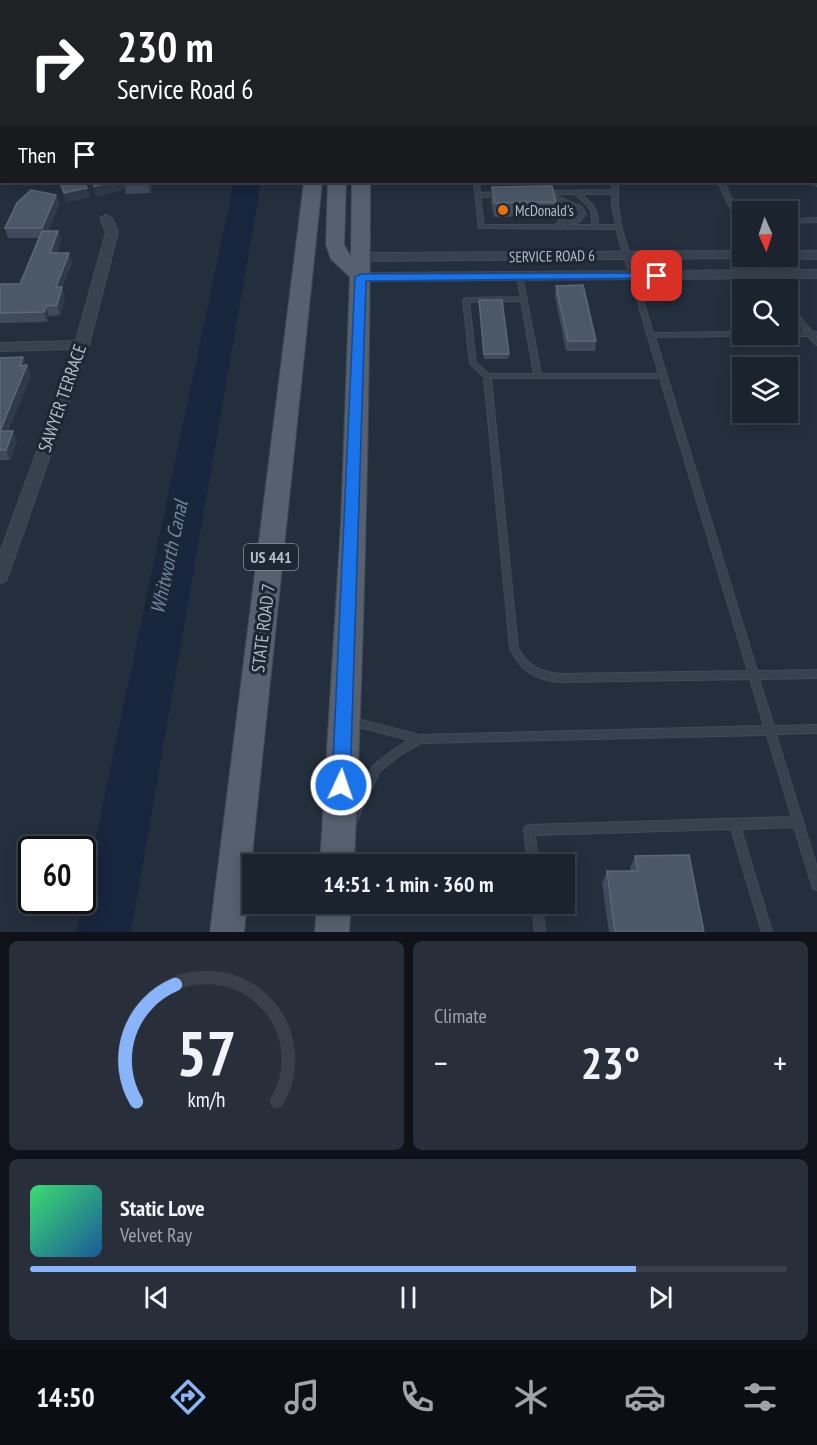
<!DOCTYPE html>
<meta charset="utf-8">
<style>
body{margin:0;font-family:"PT Sans Narrow",sans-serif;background:#282f3a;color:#f1f3f6;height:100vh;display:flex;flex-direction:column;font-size:22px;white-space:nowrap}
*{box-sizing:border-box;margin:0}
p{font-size:20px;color:#a0a4aa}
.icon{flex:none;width:33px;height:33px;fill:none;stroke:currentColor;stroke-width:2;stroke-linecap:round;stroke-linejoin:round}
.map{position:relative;height:932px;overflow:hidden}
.panel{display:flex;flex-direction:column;gap:9px;padding:9px;background:#0f1319;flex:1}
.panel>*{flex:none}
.banner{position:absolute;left:0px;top:0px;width:818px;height:183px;box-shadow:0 3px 15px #0003,0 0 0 2px #39404a;background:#202124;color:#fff;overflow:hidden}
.needle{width:39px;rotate:177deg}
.fabs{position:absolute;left:732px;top:201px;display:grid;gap:12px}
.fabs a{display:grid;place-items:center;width:66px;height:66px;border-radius:0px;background:#1b232e;box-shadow:0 3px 15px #0003,0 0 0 2px #39404a;font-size:30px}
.speed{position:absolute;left:18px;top:836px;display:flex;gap:12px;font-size:30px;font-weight:700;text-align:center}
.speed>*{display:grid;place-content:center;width:78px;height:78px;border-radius:50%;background:#1b232e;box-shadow:0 3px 15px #0003,0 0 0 2px #39404a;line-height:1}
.speed .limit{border:3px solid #111;border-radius:9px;background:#fff;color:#111}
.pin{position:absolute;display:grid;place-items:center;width:51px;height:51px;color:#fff;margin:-26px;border-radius:12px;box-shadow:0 3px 9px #0006}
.me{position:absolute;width:66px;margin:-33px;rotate:3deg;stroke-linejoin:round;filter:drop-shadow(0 0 4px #0008)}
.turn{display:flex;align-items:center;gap:21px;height:126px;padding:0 18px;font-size:27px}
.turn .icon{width:78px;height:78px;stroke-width:2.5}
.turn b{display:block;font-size:42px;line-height:51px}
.then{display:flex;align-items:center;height:57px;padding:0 18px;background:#0003;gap:12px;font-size:22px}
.big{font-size:45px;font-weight:800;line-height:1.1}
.panel .tile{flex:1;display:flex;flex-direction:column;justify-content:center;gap:9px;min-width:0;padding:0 21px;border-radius:9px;background:#282f3a}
.panel .dial{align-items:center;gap:0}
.dial svg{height:156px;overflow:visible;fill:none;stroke:#39404a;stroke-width:7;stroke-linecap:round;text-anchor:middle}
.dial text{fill:#f1f3f6;stroke:none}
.song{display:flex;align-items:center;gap:18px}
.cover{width:72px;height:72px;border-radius:9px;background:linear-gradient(135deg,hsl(140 70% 55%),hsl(210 70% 35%))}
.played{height:6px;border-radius:3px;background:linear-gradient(90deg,#8ab4f8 80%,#39404a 80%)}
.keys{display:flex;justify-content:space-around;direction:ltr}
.heat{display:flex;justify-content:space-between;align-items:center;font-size:33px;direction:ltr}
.panel .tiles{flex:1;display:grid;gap:9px;grid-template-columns:1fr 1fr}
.tile:last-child{grid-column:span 2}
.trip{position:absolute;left:242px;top:854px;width:333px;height:60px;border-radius:0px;background:#1b232e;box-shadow:0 3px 15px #0003,0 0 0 2px #39404a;font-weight:800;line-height:60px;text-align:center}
.tabs{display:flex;height:96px;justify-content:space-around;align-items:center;background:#0b0e12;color:#a0a4aa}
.tabs .icon{width:42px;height:42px}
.tabs .on{color:#8ab4f8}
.tabs b{font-size:27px;color:#f1f3f6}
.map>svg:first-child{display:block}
.water{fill:#17263c}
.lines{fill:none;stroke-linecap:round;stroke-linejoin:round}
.lane-casing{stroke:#414a57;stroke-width:2}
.street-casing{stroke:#414a57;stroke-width:2}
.primary-casing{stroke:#414a57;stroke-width:2}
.lane{fill:#38414e;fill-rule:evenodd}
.street{fill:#38414e;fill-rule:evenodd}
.primary{fill:#56606e;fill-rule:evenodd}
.wall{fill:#3f4b5c}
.shaded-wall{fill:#2f3b4b}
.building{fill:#4b5868;stroke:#5c6777;stroke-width:1.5}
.route{fill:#1a73e8;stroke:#114b97;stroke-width:1.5}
.food-dot{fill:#e8710a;stroke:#1d2633;stroke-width:2}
.labels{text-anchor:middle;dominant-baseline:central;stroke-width:6;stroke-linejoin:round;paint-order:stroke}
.far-poi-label{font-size:15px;fill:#b4bcc9;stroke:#1d2633;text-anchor:start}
.far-street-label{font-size:15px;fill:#b4bcc9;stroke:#1d2633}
.shield{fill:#1d2633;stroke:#878f9c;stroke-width:1.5}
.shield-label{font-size:16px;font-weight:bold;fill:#b4bcc9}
.street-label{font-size:18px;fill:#b4bcc9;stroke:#1d2633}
.water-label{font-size:20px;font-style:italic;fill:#6d86a8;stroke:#1d2633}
</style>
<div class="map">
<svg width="817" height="932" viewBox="0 0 817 932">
<rect width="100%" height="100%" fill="#242f3e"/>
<polygon class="water" points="234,182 261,182 131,932 76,932"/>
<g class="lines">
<defs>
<g id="lane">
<rect x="562" y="0" width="4" height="2"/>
<rect x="638" y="0" width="4" height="2"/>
<polygon points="816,180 817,181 817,186 815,185 813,182 816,182"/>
<path d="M474,182H479L480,193L501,192L504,194L501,196L480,197L484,225H555C562,218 564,212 562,202L546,195L543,192L544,191L612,190L613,182H618V206L622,229L653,333L742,332V334H745L742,336L655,337L757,671L817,670V678L759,679L774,726L817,725V733L776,734L817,868V890L813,889L812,885L794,827L741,829L772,932H762L731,829L535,835L538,864H528L524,830L525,827L529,825L792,817L767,735L421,743L399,756L379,772L356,823L352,825L348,823L347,820L373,766L393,750L409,740L347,724L345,721L347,718L350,717L420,735L764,726L750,679L560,682C534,679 521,672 510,648L484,377L470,364L463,300L466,298L521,297L517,277L520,275L522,276L541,374H659L616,229L479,228ZM552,194H574L579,198L587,205L591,211L592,225H561L563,223L566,225L579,222L586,214L582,207ZM580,194H612V206L616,225H598C599,210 592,202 580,194ZM569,205L578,209L580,214L575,220L564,222L569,213ZM521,301L534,374H489L476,363L469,302ZM491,378H660L748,671L560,674C541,672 527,666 518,648Z"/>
<polygon points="718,182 724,182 742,222 742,229 739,227"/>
<polygon points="817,218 817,222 788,223 788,219"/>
<polygon points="754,256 761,256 778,274 786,290 780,290 773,276"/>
<polygon points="788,299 790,300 795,311 812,332 817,332 817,336 815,336 817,339 817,345 815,344 808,336 788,336 785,334 788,334 788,332 805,332 789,311 788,308"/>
<polygon points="532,903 542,903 545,932 535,932"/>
</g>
<g id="street">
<rect x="61" y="0" width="8" height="2"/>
<polygon points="195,0 203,0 194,2"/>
<polygon points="748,0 756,0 757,2 749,2"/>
<rect x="816" y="96" width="1" height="7"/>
<polygon points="106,215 112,218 118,232 89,345 8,576 6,581 0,583 0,553 74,349 0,351 0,343 76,341 106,232 100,218"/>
<polygon points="742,251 742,256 746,258 361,261 355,257 361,253"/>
<polygon points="788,251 817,251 817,259 784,258 788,256"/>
<polygon points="817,270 817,278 361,281 355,277 361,273"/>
</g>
<g id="primary">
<rect x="325" y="0" width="14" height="2"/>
<rect x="358" y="0" width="14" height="2"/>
<polygon points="304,182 322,182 244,932 210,932"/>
<path d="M328,182H346L344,245L351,257L352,182H370C370,409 364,637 354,864H320L341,523L350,277L331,259L326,245Z"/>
<polygon points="317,903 351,903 349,932 315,932"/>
</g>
</defs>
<use href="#lane" class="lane-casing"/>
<use href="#street" class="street-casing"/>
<use href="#primary" class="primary-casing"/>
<use href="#lane" class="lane"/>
<use href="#street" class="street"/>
<use href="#primary" class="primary"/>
</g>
<g class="wall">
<polygon points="790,0 817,0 817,60 816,58 816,2 789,1"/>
<polygon points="0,108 2,109 2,141 0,140"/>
<polygon points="59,182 84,182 87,188 90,197 67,202"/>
<polygon points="153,182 150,193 126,194 124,185 122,190 96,196 94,186"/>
<polygon points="492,187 556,202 554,216 494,217 491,201"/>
<polygon points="56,195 59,205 48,231 58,231 61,241 57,253 72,263 62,288 65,297 60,315 49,316 47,322 0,323 0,284 20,284 39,238 8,238 5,228"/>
<polygon points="556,286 596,341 595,351 566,351 555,296"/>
<polygon points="479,300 509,354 508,359 484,359"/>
<polygon points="0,358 26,365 31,376 8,431 17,441 10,460 1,460 0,462"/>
<polygon points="635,856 704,932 609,932 602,883 607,871 631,871 630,868"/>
</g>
<g class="shaded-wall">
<polygon points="2,52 2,65 0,68 0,55"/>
<polygon points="115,182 125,182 122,190 96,196 94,186"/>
<polygon points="148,182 153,182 150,193 148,184"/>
<polygon points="87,188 90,197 67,202 64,193"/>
<polygon points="56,195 59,205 45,238 42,228"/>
<polygon points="58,231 61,241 53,263 50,253"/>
<polygon points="69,253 72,263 62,288 65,297 60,315 57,305 56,287"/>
<polygon points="46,306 49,316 47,322 44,312"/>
<polygon points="23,357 27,367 27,365 31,376 4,441 0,431"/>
<polygon points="13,431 17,441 10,460 6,450"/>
</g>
<g class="building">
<polygon points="4,0 34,0 33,2 3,2"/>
<polygon points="82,0 169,0 168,2 81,2"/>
<polygon points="583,0 631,0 632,2 584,2"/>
<polygon points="703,0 736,0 737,2 704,2"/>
<polygon points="792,0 817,0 817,47 816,46 816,2 785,1 792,1"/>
<polygon points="2,4 2,52 0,55 0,6"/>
<polygon points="0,108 2,109 2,132 0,131"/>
<polygon points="60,182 84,182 87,188 64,193"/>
<polygon points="96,182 115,182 94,186"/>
<rect x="124" y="182" width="24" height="2"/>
<polygon points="552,186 556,202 495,203 492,187"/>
<polygon points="31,190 56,195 42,228 5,228 17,203"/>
<polygon points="42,231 58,231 50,253 69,253 56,287 62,287 57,305 46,306 44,312 0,313 0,284 20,284"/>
<polygon points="583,285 596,341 568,341 556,286"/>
<polygon points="479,300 502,300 509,354 484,354"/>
<polygon points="23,357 20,366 27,365 0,431 0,358"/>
<polygon points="0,431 13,431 6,450 0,450"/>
<polygon points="689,855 704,932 615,932 607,871 638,871 635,856"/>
</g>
<polygon class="route" points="657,273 660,274 660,278 366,281 350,785 348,791 341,794 335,791 332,785 355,277 361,274"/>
<circle class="food-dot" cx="503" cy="210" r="6"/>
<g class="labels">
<g class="far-poi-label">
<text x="515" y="210">McDonald's</text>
</g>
<g class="far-street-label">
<text transform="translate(552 256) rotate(-1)">SERVICE ROAD 6</text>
</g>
<rect class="shield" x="244" y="544" width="54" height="26" rx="4.5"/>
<g class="shield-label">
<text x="271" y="557">US 441</text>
</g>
<g class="street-label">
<text transform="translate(62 398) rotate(-71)">SAWYER TERRACE</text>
<text transform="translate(263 628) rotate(-83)">STATE ROAD 7</text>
</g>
<g class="water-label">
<text transform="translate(169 557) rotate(-78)">Whitworth Canal</text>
</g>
</g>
</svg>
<div class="fabs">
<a><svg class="needle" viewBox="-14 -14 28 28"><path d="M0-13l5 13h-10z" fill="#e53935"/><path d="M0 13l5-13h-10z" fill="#a0a4aa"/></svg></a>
<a><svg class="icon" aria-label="search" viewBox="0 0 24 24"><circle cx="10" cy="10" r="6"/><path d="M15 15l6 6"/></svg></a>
<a><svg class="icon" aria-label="layers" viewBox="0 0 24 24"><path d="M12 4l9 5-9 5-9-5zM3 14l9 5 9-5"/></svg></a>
</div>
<div class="speed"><div class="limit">60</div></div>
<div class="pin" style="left:657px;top:276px;background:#d93025"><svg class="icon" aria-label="arrive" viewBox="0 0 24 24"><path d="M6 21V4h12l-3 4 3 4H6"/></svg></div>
<svg class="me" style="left:341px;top:785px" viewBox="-20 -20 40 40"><circle r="17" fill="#1a73e8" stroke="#fff" stroke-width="3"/><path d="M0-11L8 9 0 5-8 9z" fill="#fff"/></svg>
<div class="trip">14:51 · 1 min · 360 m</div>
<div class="banner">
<div class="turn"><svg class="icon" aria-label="right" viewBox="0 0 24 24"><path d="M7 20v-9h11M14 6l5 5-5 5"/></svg><div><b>230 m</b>Service Road 6</div></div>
<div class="then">Then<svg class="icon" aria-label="arrive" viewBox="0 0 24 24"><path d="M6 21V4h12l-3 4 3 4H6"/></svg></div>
</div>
</div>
<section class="panel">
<div class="tiles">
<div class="tile dial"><svg viewBox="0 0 100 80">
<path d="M14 69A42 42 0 1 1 86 69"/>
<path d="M14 69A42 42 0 0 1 34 9" stroke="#8ab4f8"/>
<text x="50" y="56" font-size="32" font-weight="700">57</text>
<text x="50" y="72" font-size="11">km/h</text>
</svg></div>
<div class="tile"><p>Climate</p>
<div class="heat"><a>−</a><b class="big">23°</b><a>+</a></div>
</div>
<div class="tile">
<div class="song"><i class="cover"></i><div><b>Static Love</b><p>Velvet Ray</p></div></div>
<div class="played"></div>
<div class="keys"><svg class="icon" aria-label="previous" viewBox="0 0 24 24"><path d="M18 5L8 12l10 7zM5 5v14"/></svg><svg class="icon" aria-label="pause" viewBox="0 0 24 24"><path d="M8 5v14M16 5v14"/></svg><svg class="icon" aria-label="next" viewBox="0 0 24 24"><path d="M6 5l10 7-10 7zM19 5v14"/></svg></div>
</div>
</div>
</section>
<nav class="tabs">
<b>14:50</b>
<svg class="icon on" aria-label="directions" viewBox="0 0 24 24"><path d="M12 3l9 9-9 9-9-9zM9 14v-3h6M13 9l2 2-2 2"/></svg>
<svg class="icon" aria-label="music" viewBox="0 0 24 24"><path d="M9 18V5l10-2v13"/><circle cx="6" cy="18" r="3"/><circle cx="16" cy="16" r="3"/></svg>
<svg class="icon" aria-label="phone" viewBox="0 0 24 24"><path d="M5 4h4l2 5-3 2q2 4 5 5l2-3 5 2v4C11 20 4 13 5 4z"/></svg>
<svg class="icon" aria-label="climate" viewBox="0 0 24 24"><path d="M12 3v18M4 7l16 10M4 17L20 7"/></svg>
<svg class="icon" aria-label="car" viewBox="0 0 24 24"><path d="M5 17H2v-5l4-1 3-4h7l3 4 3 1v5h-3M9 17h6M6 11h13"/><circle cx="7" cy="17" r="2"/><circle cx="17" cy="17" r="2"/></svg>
<svg class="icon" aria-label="filters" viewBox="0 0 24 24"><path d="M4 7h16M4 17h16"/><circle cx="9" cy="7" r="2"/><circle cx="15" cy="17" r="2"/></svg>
</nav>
